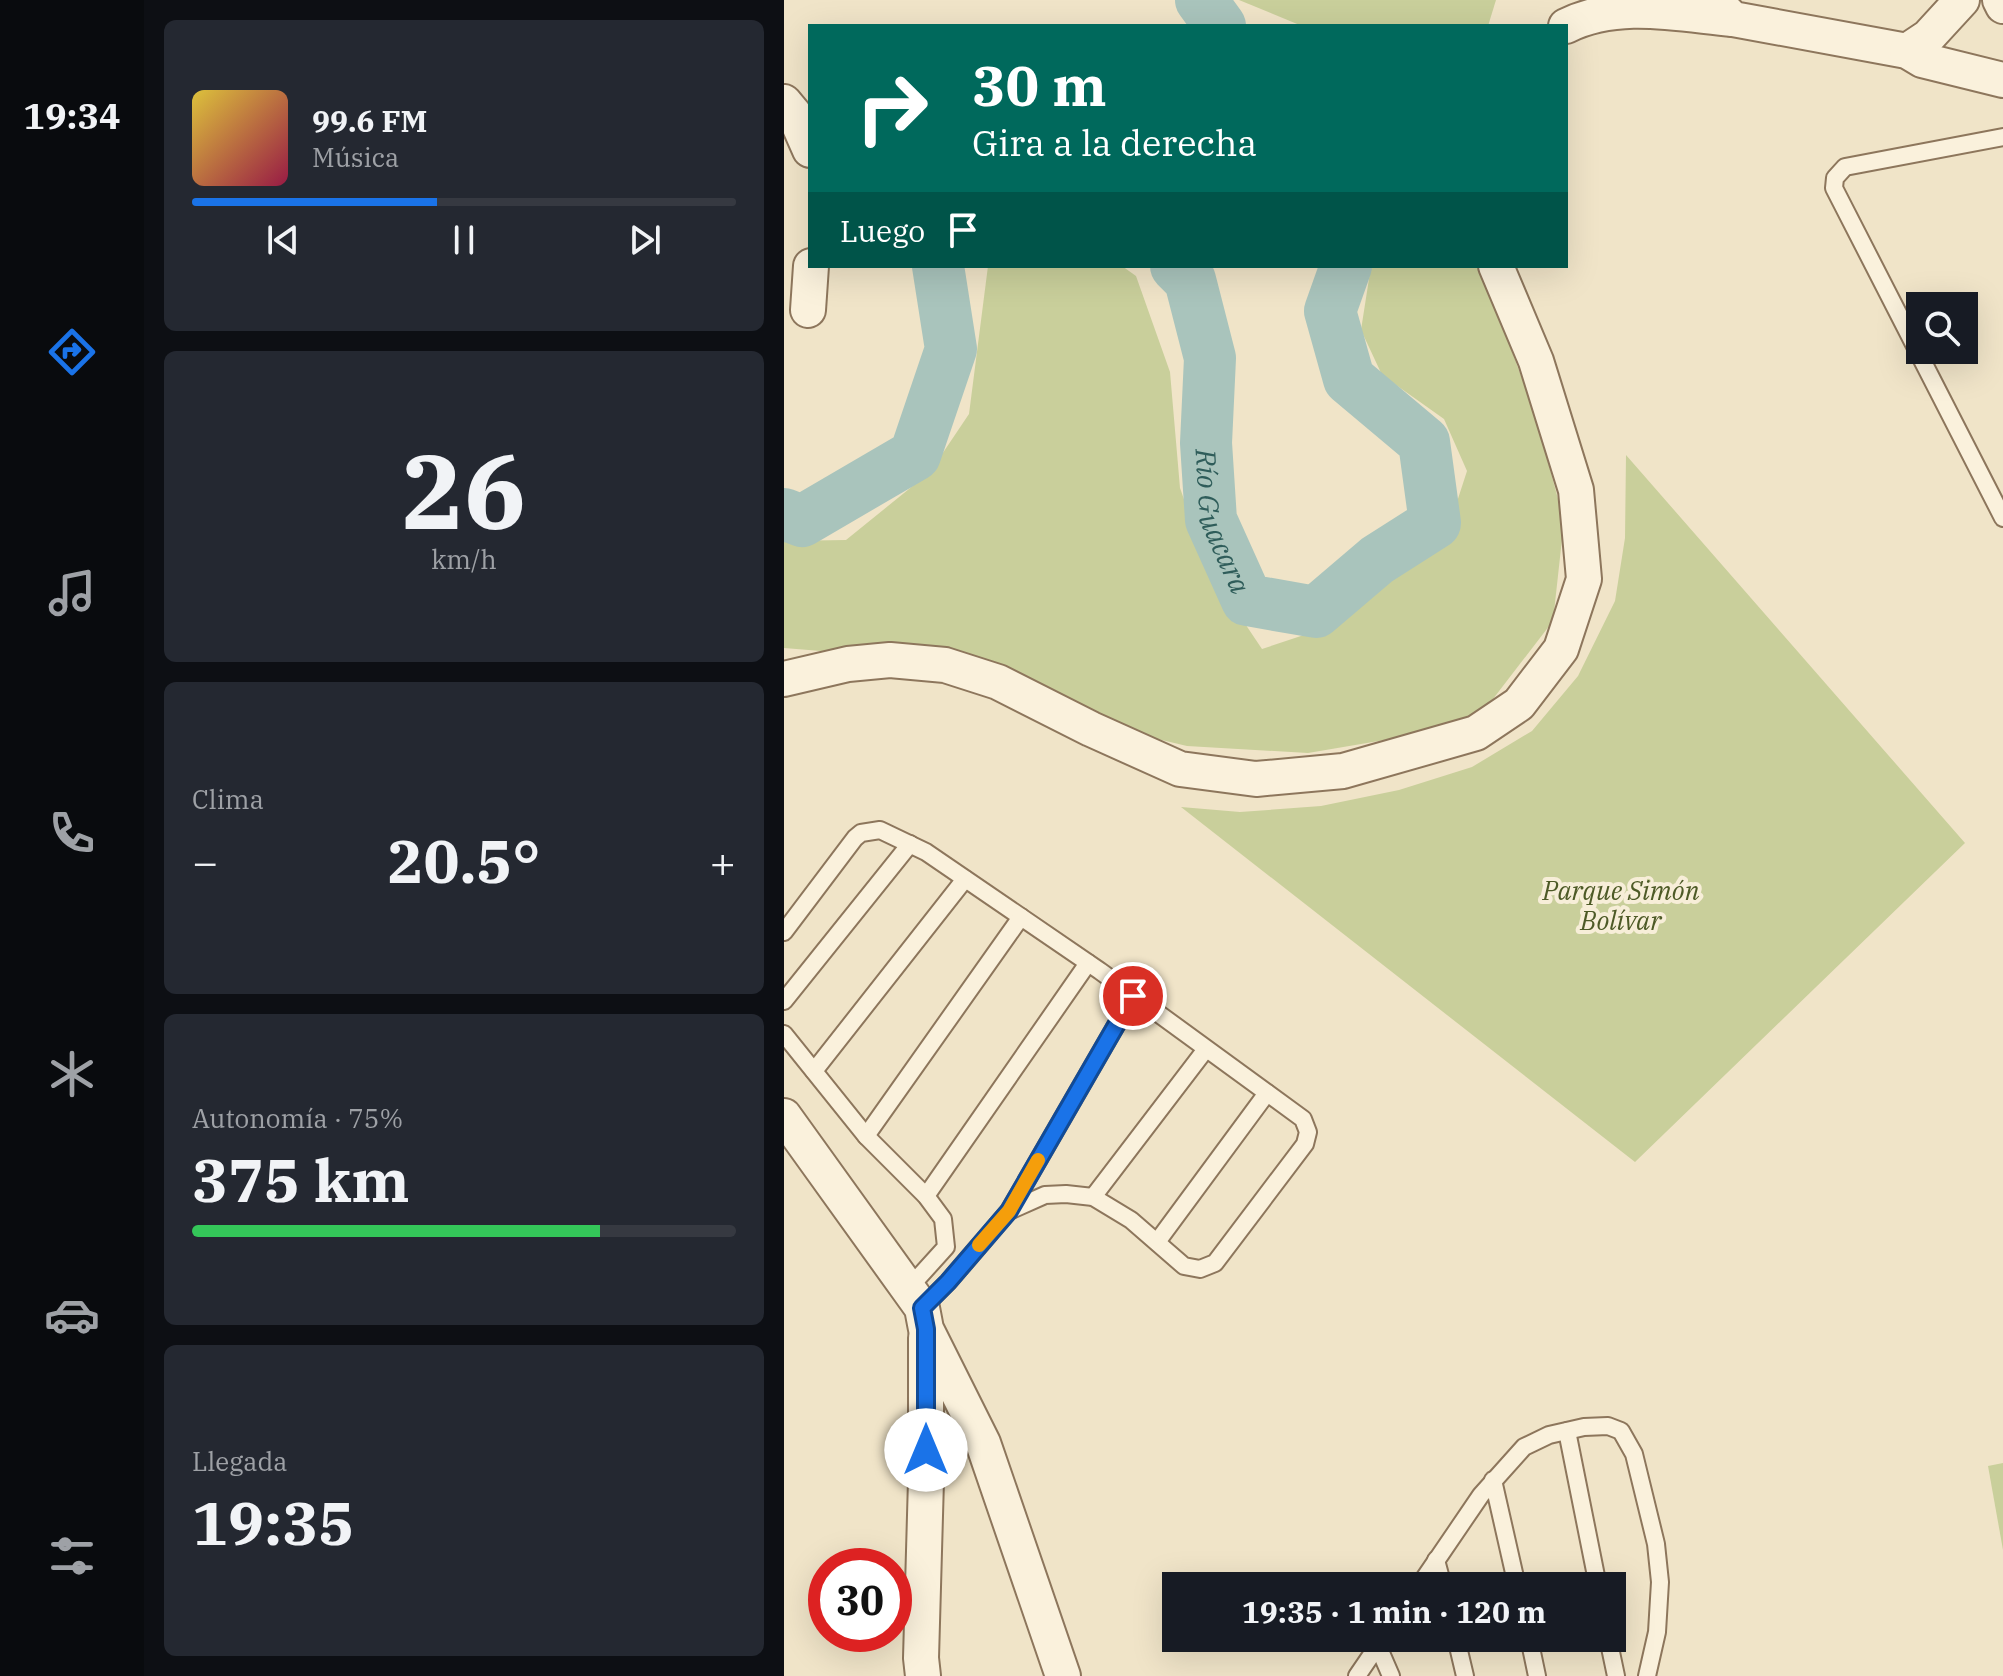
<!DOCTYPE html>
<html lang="es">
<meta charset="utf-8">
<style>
body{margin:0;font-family:"IBM Plex Serif",serif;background:#242831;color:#f1f3f6;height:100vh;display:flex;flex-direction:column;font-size:30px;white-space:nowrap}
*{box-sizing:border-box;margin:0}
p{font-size:26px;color:#9ea1a6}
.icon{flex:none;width:44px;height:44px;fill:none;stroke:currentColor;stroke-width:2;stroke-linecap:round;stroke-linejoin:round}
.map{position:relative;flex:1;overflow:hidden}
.side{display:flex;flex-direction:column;gap:20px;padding:20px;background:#0d0f14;width:640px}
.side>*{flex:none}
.banner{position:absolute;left:24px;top:24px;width:760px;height:244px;border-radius:0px;box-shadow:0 8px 32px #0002;background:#00695c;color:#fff;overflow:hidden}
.buttons{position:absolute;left:1122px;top:292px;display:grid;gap:16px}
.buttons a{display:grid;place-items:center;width:72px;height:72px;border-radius:0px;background:#171b24;box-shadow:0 8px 32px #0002;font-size:40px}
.speed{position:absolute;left:24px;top:1548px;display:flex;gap:16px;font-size:40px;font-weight:700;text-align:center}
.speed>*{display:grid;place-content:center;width:104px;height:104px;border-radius:50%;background:#171b24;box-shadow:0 8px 32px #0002;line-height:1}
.speed .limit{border:12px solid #d22;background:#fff;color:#111}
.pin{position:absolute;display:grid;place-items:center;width:68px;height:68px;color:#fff;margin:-34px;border:4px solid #fff;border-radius:50%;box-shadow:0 2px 8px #0007}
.me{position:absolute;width:88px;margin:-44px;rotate:0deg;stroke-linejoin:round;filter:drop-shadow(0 0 6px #0008)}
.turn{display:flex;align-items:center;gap:28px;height:168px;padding:0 32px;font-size:36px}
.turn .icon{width:104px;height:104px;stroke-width:2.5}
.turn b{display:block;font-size:56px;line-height:68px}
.then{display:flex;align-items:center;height:76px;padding:0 32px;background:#0003;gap:16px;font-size:30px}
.big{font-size:60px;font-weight:800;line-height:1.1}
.side .widget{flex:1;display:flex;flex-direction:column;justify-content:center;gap:12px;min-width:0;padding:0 28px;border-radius:12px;background:#242831}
.side .dial{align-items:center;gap:0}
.dial b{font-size:104px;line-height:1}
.song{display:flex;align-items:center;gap:24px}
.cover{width:96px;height:96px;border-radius:12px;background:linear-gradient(135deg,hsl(50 70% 55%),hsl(340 70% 35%))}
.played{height:8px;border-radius:4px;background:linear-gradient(90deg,#1a73e8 45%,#363941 45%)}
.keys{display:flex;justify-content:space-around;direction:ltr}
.heat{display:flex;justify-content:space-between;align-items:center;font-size:44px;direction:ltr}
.charge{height:12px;border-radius:6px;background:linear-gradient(90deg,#34c759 75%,#363941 0)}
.trip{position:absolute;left:378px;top:1572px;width:464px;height:80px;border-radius:0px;background:#171b24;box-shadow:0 8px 32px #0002;font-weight:800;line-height:80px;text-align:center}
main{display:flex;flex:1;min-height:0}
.tabs{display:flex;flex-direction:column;width:144px;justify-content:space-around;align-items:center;background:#090b0e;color:#9ea1a6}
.tabs .icon{width:56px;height:56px}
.tabs .selected{color:#1a73e8}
.tabs b{font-size:36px;color:#f1f3f6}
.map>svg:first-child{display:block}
.green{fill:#c9cf9b}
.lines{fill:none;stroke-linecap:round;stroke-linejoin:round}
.river{stroke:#a9c4bc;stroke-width:52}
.service-casing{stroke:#8d765c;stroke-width:20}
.minor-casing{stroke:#8d765c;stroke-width:38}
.service{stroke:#faf1dc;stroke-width:16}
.minor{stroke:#faf1dc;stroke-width:34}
.route-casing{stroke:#114b97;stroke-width:20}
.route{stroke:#1a73e8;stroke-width:14}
.slow{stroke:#f59e0b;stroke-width:14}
.labels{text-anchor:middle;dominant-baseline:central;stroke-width:8;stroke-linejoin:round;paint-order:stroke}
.park-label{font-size:26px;font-style:italic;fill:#4d5a26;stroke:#f7eed8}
.water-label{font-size:28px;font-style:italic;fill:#2f5d5a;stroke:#f7eed8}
</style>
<main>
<nav class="tabs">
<b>19:34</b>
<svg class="icon selected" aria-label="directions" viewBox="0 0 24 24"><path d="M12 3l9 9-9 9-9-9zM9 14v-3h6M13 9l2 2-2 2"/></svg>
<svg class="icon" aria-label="music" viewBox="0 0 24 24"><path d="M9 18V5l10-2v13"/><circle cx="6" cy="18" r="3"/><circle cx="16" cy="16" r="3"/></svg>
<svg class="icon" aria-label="phone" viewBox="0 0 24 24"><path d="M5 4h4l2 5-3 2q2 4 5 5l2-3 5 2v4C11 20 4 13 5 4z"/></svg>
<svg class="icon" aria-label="climate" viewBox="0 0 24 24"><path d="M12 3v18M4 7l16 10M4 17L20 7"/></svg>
<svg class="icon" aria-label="car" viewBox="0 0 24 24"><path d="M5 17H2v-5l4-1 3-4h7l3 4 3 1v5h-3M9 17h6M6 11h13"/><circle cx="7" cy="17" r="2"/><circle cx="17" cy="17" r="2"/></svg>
<svg class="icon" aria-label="filters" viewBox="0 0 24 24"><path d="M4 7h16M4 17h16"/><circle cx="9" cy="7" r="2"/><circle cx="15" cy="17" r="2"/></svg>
</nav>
<section class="side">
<div class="widget">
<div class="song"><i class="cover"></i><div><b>99.6 FM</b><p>Música</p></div></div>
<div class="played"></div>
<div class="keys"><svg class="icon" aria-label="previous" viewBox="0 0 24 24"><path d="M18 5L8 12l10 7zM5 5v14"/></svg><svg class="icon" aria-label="pause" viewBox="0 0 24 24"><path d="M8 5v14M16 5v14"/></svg><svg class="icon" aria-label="next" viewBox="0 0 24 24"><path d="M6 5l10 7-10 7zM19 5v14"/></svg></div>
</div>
<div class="widget dial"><b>26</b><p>km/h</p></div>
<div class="widget"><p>Clima</p>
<div class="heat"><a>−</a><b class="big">20.5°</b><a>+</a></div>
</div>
<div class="widget"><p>Autonomía · 75%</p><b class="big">375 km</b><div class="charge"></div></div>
<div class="widget"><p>Llegada</p><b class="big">19:35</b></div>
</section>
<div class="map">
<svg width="1219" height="1676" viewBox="0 0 1219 1676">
<rect width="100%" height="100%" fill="#f0e4c8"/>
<g class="green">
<polygon points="455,0 712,0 704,26 518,26"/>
<polygon points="204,266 338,266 352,276 386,372 396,488 425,570 478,649 529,632 659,545 683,471 660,419 598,375 577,330 587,266 702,266 708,297 751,414 780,521 769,621 689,725 524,753 403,746 327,728 209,665 0,648 0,541 62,540 146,472 185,414"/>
<polygon points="842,455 1181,843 851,1162 397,807 456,812 537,806 615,790 688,767 748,731 794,676 831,601 841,538"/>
<polygon points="1219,1463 1219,1550 1204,1466"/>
</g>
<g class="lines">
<g class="river">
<polyline points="417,0 436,26"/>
<path id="s1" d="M392,266L406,280L426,358L422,443L427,520L463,600L532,612L593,560L651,523L640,442L565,379L546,311L562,266"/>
<polyline points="0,514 18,521 131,455 167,349 154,266"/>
</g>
<defs>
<g id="service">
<polyline points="1219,137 1061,167 1051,178 1050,188 1219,518"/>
<polyline points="0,932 71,838 77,833 96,830 142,852 316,971 519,1119 524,1132 521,1144 431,1263 416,1269 400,1266 347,1220 309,1197 282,1194 261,1195 225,1211 164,1282 138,1308"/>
<polyline points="0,1001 126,844"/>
<polyline points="0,1034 82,1136 142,1196 159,1219 162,1247 124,1289"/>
<polyline points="30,1071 181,879"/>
<polyline points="82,1136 237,917"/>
<polyline points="142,1196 304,963"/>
<polyline points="309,1197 422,1049"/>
<polyline points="225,1211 349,996"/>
<polyline points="373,1242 483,1093"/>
<polyline points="783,1431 814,1586"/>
<polyline points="709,1480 733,1586"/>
<polyline points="652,1560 659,1586"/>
<polyline points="635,1586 697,1495 740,1447 765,1435 800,1427 824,1426 837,1431 850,1454 872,1544 876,1582 873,1632 863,1676"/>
<polyline points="672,1638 681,1676"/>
<polyline points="745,1638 753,1676"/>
<polyline points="824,1638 832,1676"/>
<polyline points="594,1646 607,1676"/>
<polyline points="573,1676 599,1638"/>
</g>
<g id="minor">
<polyline points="930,0 949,19 1123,51 1138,60 1219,80"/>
<polyline points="1216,0 1219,6"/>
<path d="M782,26C834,0 894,14 949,19"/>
<polyline points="1123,51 1144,37 1178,0"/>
<polyline points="0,102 10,114 26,150"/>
<polyline points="24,310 27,266"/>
<polyline points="0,679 64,664 106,660 161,665 214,682 307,729 396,769 472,779 559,771 692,733 735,704 777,649 800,579 792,490 752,361 712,266"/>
<polyline points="0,1116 138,1308 142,1329 199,1443 279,1676"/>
<polyline points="139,1676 137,1658 142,1480 142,1338"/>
</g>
</defs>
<use href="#service" class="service-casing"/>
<use href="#minor" class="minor-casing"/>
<use href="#service" class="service"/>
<use href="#minor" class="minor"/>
</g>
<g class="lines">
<defs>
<polyline id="route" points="142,1450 142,1329 138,1308 164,1282 225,1211 349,996"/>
</defs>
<use href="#route" class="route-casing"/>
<use href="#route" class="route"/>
<polyline class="slow" points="195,1245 225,1211 254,1160"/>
</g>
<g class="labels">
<g class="park-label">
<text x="837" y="890">Parque Simón<tspan x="837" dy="30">Bolívar</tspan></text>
</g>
<g class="water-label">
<text stroke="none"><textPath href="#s1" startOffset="266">Río Guacara</textPath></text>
</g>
</g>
</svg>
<div class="buttons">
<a><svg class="icon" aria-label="search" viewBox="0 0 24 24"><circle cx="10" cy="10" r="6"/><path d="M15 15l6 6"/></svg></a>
</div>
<div class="speed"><div class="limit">30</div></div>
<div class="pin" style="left:349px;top:996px;background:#d93025"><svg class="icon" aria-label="arrive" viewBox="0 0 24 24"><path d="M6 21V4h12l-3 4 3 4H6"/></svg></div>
<svg class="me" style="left:142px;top:1450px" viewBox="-20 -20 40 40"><circle r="19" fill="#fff"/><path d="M0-13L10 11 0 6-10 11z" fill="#1a73e8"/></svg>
<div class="trip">19:35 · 1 min · 120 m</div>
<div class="banner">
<div class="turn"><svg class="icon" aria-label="right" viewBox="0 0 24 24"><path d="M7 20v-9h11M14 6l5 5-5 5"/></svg><div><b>30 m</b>Gira a la derecha</div></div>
<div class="then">Luego<svg class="icon" aria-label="arrive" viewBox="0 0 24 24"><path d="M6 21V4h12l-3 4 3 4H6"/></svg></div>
</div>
</div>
</main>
